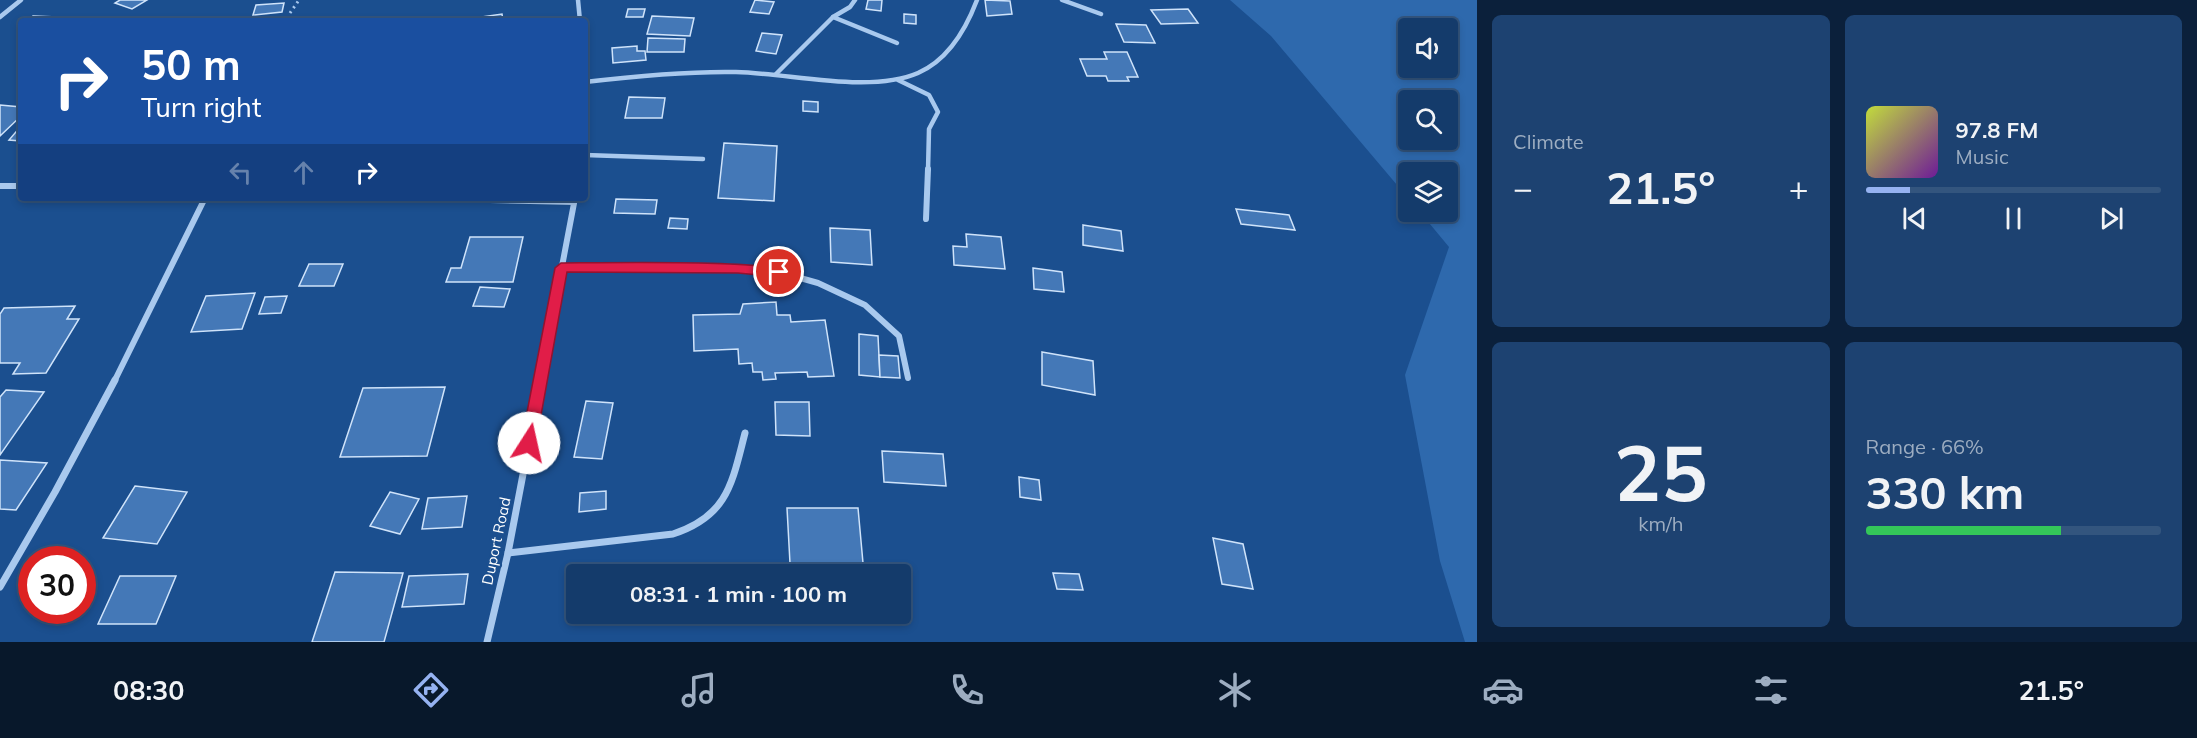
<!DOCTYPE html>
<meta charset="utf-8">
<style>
body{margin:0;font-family:Mulish,sans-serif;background:#1d4271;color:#f1f3f6;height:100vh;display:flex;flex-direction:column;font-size:22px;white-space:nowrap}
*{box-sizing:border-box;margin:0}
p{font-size:20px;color:#9dadc1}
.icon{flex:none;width:33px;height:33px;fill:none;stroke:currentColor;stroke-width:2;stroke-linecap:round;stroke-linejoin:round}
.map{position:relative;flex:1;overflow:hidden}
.drawer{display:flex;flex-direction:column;gap:15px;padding:15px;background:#0b203b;width:720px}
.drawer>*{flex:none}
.hud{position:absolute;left:18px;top:18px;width:570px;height:183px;border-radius:6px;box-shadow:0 3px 9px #0003,0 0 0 2px #33557e;background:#1a4fa0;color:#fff;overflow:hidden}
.buttons{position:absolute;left:1398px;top:18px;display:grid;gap:12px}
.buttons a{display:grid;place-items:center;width:60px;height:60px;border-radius:6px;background:#143b6b;box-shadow:0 3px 9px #0003,0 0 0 2px #33557e;font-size:30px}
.speed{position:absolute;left:18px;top:546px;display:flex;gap:12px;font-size:30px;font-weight:700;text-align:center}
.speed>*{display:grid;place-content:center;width:78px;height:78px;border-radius:50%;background:#143b6b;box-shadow:0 3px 9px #0003,0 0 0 2px #33557e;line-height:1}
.speed .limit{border:9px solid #d22;background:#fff;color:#111}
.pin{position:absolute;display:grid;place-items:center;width:51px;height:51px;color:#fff;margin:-26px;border:3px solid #fff;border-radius:50%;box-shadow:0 2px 6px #0007}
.me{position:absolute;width:66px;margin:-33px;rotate:10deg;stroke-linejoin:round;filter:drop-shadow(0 0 4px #0008)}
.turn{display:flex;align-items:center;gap:21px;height:126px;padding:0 24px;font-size:27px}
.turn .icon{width:78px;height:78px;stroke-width:2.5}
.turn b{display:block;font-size:42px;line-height:51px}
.lanes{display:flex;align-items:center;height:57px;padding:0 24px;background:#0003;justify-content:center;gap:30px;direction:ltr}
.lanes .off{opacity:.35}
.big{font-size:45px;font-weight:700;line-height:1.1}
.drawer .widget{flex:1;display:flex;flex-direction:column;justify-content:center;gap:9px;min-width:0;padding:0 21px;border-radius:9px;background:#1d4271}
.drawer .dial{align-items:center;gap:0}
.dial b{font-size:78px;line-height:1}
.song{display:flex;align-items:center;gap:18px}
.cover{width:72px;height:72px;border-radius:9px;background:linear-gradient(135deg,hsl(70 70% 55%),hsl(280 70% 35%))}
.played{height:6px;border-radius:3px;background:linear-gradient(90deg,#95b2f1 15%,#33557e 15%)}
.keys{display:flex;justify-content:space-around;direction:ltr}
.heat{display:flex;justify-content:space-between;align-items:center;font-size:33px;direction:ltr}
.charge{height:9px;border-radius:4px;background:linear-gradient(90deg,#34c759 66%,#33557e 0)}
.drawer .tiles{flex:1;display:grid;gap:15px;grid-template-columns:repeat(2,1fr)}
.trip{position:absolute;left:566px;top:564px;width:345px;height:60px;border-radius:6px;background:#143b6b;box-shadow:0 3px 9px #0003,0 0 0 2px #33557e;font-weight:700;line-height:60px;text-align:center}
.menu{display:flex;height:96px;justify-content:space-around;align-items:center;background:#08182b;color:#9dadc1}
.menu .icon{width:42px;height:42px}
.menu .active{color:#95b2f1}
.menu b{font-size:27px;color:#f1f3f6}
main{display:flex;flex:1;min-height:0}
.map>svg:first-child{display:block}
.green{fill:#2e69ad;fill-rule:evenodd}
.building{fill:#4478b7;stroke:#cfe3fa;stroke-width:1.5}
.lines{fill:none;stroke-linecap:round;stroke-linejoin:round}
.path{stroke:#a9c9ee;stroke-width:3;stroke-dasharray:2 4;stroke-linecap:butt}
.minor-far2{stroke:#a9c9ee;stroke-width:4.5}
.minor-far1{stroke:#a9c9ee;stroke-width:6}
.minor{stroke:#a9c9ee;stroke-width:7}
.route{fill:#e11d48;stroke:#92132f;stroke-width:1.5}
.labels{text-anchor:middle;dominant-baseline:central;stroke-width:4.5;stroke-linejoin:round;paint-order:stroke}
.street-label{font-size:15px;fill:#fff;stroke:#1b4f8f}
</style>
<main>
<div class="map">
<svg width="1477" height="642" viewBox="0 0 1477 642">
<rect width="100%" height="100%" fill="#1b4f8f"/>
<path class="green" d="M1230,0H1477V642H1465L1440,561L1405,375L1449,247L1420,212H1448V172H1408V198L1271,36ZM1408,28H1448V68H1408ZM1408,100H1448V140H1408Z"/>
<g class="building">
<polygon points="120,0 147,0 132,9 115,3"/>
<polygon points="755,0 774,2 769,14 750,12"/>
<polygon points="868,0 882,0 881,11 866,9"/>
<polygon points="985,0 1010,1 1012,14 987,16"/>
<polygon points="284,3 282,12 253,15 256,5"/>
<polygon points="628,9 645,9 643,17 626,17"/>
<polygon points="1188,9 1198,23 1161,24 1151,10"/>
<polygon points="502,14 503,21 468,21 468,19"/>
<polygon points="904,14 916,15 916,24 904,23"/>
<polygon points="33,16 56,17 52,21 27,21"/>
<polygon points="652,16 694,18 690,36 647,34"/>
<polygon points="1116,24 1146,25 1155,43 1124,42"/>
<polygon points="762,33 782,35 776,54 756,51"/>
<polygon points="648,38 685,39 684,52 647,52"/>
<polygon points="637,46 637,51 645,51 646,60 613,63 612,48"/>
<polygon points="1104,52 1127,52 1138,77 1127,77 1129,81 1108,81 1106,76 1087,76 1080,59 1107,59"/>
<polygon points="629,97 665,98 662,118 625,118"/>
<polygon points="803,101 818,102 818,112 803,111"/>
<polygon points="0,105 21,107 21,116 0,136"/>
<polygon points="21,126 21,141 9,140"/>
<polygon points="724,143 777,146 774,201 718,198"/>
<polygon points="616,199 657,200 655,214 614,213"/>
<polygon points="1236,209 1289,215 1295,230 1241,224"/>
<polygon points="670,218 688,219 687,229 668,228"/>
<polygon points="1083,225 1121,231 1123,251 1083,245"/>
<polygon points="830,228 870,230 872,265 831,262"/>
<polygon points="966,234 1001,237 1005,269 954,265 953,246 967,247"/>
<polygon points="470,237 523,237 513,282 446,282 451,268 461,268"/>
<polygon points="309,264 343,264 334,286 299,286"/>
<polygon points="1033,268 1062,272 1064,292 1034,289"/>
<polygon points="480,287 510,289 504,307 473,306"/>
<polygon points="255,293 242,329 191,332 206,296"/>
<polygon points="287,296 281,313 259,314 265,297"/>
<polygon points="776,302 777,315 790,315 791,322 825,320 834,376 808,377 807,372 775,373 776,379 763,380 762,372 753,372 752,363 739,364 738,349 694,351 693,315 740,314 743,304"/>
<polygon points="75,306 67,319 79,319 46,373 13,374 20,363 0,363 0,314 4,308"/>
<polygon points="859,334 878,336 880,377 859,375"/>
<polygon points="1042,352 1093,361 1095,395 1042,385"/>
<polygon points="879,355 898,356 900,378 880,377"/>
<polygon points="445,387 427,456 340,457 363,388"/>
<polygon points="6,390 44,392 0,455 0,397"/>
<polygon points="586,401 613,403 602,459 574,457"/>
<polygon points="775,402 809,402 810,436 776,435"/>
<polygon points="882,451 943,454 946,486 884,482"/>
<polygon points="0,460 47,463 16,510 0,509"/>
<polygon points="1019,477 1039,480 1041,500 1020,497"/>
<polygon points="135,486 187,492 157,544 103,538"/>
<polygon points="606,491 606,509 579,512 580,493"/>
<polygon points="390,492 419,499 400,534 370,526"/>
<polygon points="467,496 462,527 422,529 428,498"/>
<polygon points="787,508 858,508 863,563 790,563"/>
<polygon points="1213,538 1243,544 1253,589 1222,584"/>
<polygon points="335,572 403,573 384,642 312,642"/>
<polygon points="1053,573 1079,574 1083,590 1057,589"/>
<polygon points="468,574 464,604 402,607 409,576"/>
<polygon points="120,576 176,576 156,624 98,624"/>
</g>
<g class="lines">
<polyline class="path" points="290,13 299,0"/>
<g class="minor-far2">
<polyline points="578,0 580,21"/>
<polyline points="1062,0 1101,14"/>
<polyline points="0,17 21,0"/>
<polyline points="833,17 897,43"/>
<polyline points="776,74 833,17 850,7 855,0"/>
<polyline points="585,77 585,97"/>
<polyline points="898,80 929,95 938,112 929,129 928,171"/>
<path d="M585,82C635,76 685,71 736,72C789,73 869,94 918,73C948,60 966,29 977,0"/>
<polyline points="585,155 703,159"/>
</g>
<g class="minor-far1">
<polyline points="0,186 21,186"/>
<polyline points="410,198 574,202"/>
<polyline points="926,219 928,169"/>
<polyline points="561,268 738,269 779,272 818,283 865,305 899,336 908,378"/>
<polyline points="114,382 205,198"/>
<polyline points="540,382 575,198"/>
</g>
<g class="minor">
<path d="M508,553L673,534C728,516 732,483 745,433"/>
<polyline points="0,587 55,492 115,380"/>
<polyline points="487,642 508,553 541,380"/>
</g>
</g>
<path class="route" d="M561,263C590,263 776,259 785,272L779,277L738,273L567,272L536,443L529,450L521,443L555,268Z"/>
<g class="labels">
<g class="street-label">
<text transform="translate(496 541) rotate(-78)">Duport Road</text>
</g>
</g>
</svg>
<div class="buttons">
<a><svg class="icon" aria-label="sound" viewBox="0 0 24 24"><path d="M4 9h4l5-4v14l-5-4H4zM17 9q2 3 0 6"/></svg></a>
<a><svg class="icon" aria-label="search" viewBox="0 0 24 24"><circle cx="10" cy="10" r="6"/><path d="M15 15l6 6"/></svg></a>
<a><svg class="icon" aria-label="layers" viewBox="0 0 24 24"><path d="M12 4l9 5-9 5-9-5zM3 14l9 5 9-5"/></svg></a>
</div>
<div class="speed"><div class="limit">30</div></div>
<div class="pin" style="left:779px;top:272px;background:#d93025"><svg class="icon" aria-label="arrive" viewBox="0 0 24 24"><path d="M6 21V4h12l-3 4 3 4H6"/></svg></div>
<svg class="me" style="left:529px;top:443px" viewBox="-20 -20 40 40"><circle r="19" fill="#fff"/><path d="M0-13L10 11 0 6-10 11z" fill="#e11d48"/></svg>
<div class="trip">08:31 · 1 min · 100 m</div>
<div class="hud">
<div class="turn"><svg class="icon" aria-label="right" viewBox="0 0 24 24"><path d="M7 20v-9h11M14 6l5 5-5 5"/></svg><div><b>50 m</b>Turn right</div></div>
<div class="lanes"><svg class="icon off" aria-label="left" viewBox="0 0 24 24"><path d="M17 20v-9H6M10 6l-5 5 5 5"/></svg><svg class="icon off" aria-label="ahead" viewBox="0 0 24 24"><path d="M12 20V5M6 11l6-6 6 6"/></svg><svg class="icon" aria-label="right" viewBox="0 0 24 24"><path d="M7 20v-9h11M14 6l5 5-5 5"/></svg></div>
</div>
</div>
<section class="drawer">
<div class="tiles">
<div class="widget"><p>Climate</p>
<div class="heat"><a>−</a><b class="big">21.5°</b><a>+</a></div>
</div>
<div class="widget">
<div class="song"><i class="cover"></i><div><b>97.8 FM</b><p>Music</p></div></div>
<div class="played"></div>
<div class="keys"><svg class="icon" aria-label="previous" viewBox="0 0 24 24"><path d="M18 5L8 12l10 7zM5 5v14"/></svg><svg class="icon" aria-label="pause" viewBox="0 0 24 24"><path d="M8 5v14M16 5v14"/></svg><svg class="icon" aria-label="next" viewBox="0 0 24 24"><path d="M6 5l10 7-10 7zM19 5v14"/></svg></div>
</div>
<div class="widget dial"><b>25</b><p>km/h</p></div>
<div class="widget"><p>Range · 66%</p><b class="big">330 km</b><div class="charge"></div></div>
</div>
</section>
</main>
<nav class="menu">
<b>08:30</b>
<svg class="icon active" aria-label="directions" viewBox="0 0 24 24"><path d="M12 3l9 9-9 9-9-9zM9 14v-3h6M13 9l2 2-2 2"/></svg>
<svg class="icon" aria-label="music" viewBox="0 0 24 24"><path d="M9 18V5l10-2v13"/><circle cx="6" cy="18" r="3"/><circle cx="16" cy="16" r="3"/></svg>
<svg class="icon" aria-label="phone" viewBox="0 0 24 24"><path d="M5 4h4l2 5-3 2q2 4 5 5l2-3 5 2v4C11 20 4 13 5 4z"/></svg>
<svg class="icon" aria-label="climate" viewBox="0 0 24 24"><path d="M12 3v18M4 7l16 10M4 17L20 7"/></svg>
<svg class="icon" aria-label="car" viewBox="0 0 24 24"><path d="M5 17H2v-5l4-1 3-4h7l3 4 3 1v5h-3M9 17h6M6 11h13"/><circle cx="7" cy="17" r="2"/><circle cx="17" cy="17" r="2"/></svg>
<svg class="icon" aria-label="filters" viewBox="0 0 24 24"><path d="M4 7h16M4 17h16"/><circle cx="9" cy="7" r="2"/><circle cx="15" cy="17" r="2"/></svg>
<b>21.5°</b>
</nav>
